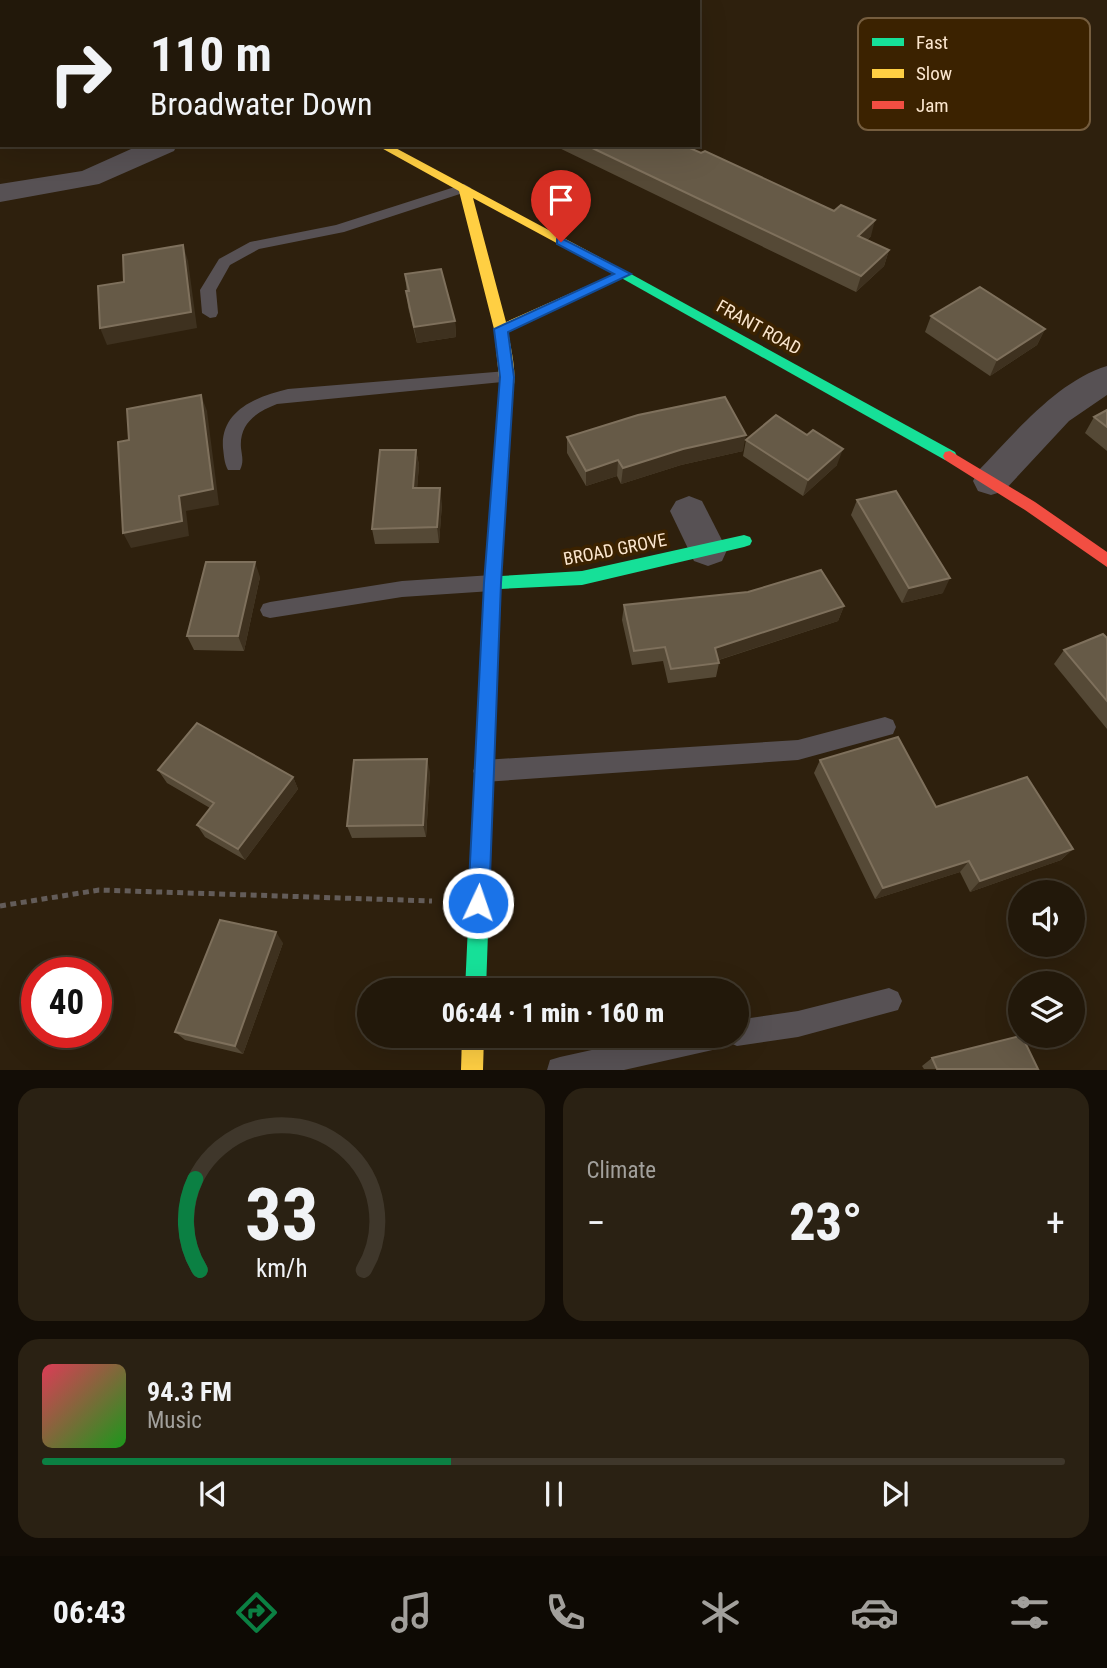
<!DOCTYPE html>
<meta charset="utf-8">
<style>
body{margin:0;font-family:"Roboto Condensed",sans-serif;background:#2a2113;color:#f1f3f6;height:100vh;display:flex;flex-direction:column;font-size:26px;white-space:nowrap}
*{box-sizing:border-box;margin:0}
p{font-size:23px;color:#a2a09c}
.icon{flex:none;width:38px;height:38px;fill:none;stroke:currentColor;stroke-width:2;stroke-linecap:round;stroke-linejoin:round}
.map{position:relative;height:1070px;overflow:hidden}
.details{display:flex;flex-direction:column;gap:18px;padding:18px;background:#130d06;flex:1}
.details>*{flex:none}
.top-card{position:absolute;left:0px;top:0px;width:700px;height:147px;box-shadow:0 7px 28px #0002,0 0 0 2px #3f372b;background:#22180a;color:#f1f3f6;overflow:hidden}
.tools{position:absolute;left:1008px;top:880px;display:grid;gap:14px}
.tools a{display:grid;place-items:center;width:77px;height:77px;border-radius:50%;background:#22180a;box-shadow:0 7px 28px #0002,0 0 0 2px #3f372b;font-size:35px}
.speed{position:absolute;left:21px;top:957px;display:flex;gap:14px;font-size:35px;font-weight:700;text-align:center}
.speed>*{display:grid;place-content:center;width:91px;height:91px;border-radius:50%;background:#22180a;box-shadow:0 7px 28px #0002,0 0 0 2px #3f372b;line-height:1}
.speed .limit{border:10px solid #d22;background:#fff;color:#111}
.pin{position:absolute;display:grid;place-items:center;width:60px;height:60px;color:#fff;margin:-72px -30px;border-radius:50% 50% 50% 0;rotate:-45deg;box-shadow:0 0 7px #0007}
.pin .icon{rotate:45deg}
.me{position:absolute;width:77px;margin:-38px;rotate:3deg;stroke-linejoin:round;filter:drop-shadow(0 0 5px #0008)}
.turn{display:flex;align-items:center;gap:24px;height:147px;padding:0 35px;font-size:32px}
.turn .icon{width:91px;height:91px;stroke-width:2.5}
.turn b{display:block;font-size:49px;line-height:60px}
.big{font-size:52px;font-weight:800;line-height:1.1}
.details .card{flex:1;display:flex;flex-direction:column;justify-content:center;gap:10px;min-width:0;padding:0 24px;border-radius:21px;background:#2a2113}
.details .dial{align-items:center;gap:0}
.dial svg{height:182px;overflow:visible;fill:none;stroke:#3f372b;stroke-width:7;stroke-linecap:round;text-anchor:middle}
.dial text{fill:#f1f3f6;stroke:none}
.song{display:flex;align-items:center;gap:21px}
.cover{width:84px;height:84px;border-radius:10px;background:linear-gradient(135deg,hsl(350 70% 55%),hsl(120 70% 35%))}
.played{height:7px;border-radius:4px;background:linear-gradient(90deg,#0b8043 40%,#3f372b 40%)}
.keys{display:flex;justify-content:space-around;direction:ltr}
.heat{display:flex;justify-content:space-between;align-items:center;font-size:38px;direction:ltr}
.details .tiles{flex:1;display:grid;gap:18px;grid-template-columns:1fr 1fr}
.card:last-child{grid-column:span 2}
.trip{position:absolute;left:357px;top:978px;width:392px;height:70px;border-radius:35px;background:#22180a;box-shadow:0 7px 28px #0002,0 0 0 2px #3f372b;font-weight:800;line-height:70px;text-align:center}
.menu{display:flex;height:112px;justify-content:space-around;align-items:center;background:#0e0a04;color:#a2a09c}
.menu .icon{width:49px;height:49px}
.menu .on{color:#0b8043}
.menu b{font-size:32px;color:#f1f3f6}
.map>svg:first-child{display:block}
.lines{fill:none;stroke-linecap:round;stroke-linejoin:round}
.path{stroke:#635c59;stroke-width:5;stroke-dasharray:6 4.5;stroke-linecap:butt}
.lane{fill:#575154;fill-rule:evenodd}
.street{fill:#575154;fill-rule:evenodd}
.fast{fill:#16e098;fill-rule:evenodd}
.slow{fill:#ffcf43;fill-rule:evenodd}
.jam{fill:#f24e42;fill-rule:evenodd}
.wall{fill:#554936}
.shaded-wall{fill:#3e311f}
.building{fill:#665a47;stroke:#7e705c;stroke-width:2}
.route{fill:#1a73e8;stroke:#114b97;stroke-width:2}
.labels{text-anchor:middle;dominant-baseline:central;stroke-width:7;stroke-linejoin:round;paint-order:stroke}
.street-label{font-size:18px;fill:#fbe6ce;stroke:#3b2200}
.key{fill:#3b2200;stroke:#755d3e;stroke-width:2}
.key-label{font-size:19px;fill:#fbe6ce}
</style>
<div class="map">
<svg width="1107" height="1070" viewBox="0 0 1107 1070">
<rect width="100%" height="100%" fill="#2e200d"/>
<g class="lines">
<polyline class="path" points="0,906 99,890 432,901"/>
<g class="lane">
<polygon points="365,0 380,0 363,2"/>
<polygon points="494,0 508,0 510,2 495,2"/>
<polygon points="464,184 471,188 469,191 344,232 259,249 230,265 216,290 218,313 216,317 210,318 202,313 200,290 219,259 250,242 336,225"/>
<path d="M507,371L513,373L515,377L513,381L277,404C256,412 239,424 241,448C242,456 244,462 240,470H228C224,463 224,455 223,448C220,410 258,396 288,389Z"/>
<polygon points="492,575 499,577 502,583 499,589 492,591 402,597 270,618 263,616 260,610 263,604 270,602 402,581"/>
<polygon points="885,717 893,720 896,727 893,734 798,760 484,782 476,778 473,771 476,764 484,760 798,740"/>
<polygon points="889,988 898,992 902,1001 898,1010 798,1037 737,1046 728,1042 717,1049 624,1070 547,1070 550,1060 560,1057 655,1036 737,1036 737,1020 798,1011"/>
</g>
<g class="street">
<polygon points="0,0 10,2 2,2 2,14"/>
<polygon points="300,0 325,0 299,2"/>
<polygon points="140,145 177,145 174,151 99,184 0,202 0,184 82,171"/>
<path d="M1107,366V395L1069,421L1004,491L991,495L978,491L973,481L978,471C1013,435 1057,381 1107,366Z"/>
<polygon points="689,496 702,501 727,550 722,561 708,566 694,561 670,511 676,501"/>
</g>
<g class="fast">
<polygon points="620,268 955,452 957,456 955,460 945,460 616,275 614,272"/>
<polygon points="506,388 513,393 501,576 582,571 744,535 750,537 752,541 750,545 744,547 582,585 500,589 486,990 465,990 484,583 499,393"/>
</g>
<g class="slow">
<polygon points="72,0 83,0 85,2 73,2"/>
<path d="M376,145H390L631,274L508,331C511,351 519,377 511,397H501L494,329L459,191ZM473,198L614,274L506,322Z"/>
<polygon points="462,1036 484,1036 483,1070 461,1070"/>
</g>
<polygon class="jam" points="950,451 1035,502 1107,552 1107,567 1025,510 945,460 943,456 945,452"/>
</g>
<g class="wall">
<polygon points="216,0 248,0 244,2 220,2"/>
<polygon points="0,74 2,77 2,96 0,95"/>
<polygon points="553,145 683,145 871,236 867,240 889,250 884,266 856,292"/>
<polygon points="405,274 455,321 456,337 417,343 408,307"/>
<polygon points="931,316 1045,329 1037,345 990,376 925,332"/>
<polygon points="1107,410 1107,451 1085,433 1094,417"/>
<polygon points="567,437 743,451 681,465 621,484 617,476 586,486 567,453"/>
<polygon points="746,440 837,465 803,496 743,456"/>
<polygon points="416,450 419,465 417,488 442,504 439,543 375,544 372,529"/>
<polygon points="857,500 943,593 902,603 851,515"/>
<polygon points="260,577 244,651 194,650 187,636"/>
<polygon points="624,605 844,606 838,621 719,660 719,663 716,677 668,683 663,661 632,665 622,620"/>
<polygon points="1107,638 1107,729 1054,664 1064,650"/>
<polygon points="820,760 936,807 1073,849 1061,860 970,892 960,872 875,899 814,773"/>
<polygon points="158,770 293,777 298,789 245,860 205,837 197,825 210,808 167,783"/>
<polygon points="430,772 426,837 352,838 347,826"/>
<polygon points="283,943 243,1054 185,1040 175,1032"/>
<polygon points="932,1058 1038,1069 924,1069 922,1066"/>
</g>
<g class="shaded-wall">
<polygon points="230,0 248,0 244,2 230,2"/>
<polygon points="875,220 871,236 854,252 858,236"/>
<polygon points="183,245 188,261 197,328 107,345 100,328"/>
<polygon points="889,250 884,266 856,292 861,276"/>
<polygon points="455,321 456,337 417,343 414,327"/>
<polygon points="1045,329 1037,345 990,376 997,360"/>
<polygon points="201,395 207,411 219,505 186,511 189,536 131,548 123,533 179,496"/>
<polygon points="746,435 743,451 681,465 621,484 623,468 683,449"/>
<polygon points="843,449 837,465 803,496 808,480"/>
<polygon points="416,450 419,465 416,504 413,488"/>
<polygon points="618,460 617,476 586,486 586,471"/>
<polygon points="440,488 442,504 439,543 437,527"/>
<polygon points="255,562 260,577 244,651 238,636"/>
<polygon points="950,578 943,593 902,603 909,588"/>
<polygon points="844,606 838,621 712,662 715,648"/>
<polygon points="427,759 430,772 426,837 423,825"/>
<polygon points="293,777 298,789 245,860 238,849"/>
<polygon points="1073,849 1061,860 970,892 980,881"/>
<polygon points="969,861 960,872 875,899 883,888"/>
<polygon points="276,932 283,943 243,1054 235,1046"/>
</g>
<g class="building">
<polygon points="586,145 683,145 701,153 705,151 834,211 841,205 875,220 858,236 889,250 861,276"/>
<polygon points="183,245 191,312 100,328 98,286 124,282 123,255"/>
<polygon points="441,269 455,321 414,327 406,291 409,291 405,274"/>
<polygon points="980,287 1045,329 997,360 931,316"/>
<polygon points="201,395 213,489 179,496 182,521 123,533 118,442 129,440 127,409"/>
<polygon points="725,397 746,435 683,449 623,468 618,460 586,471 567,437 638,415"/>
<polygon points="1107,410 1107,427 1094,417"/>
<polygon points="776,415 807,435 813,430 843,449 808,480 746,440"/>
<polygon points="380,450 416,450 413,488 440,488 437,527 372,529"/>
<polygon points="896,491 950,578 909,588 857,500"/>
<polygon points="206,562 255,562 238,636 187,636"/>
<polygon points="821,570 844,606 715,648 719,663 671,669 665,647 634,651 624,605 748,592"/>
<polygon points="1103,634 1107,638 1107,701 1064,650"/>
<polygon points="197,723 293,777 238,849 197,825 214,803 158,770"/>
<polygon points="898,737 936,807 1027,777 1073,849 980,881 969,861 883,888 820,760"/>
<polygon points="427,759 423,825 347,826 354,760"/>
<polygon points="220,920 276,932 235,1046 175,1032"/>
<polygon points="1020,1036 1022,1036 1038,1069 937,1069 932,1058"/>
</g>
<polygon class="route" points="561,238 631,274 508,332 514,377 501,583 489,903 486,910 478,913 471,910 468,903 484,583 500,377 494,329 614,274 557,244 557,239"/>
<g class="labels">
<g class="street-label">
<text transform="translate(759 327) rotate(29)">FRANT ROAD</text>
<text transform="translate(615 549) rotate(-11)">BROAD GROVE</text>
</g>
</g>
<rect x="858" y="18" width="232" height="112" rx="10" class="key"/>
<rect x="872" y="38" width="32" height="8" fill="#16e098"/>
<rect x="872" y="69" width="32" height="9" fill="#ffcf43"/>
<rect x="872" y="101" width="32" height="8" fill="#f24e42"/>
<g class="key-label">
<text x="916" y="49">Fast</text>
<text x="916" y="80">Slow</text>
<text x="916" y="112">Jam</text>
</g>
</svg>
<div class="tools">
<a><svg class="icon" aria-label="sound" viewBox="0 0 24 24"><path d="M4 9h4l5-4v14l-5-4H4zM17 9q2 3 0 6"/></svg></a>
<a><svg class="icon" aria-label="layers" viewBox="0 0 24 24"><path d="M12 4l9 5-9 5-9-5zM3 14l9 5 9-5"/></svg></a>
</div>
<div class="speed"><div class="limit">40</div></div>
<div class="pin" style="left:561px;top:242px;background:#d93025"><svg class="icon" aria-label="arrive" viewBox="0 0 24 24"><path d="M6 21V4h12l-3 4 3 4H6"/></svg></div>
<svg class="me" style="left:478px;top:903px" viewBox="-20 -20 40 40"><circle r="17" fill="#1a73e8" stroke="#fff" stroke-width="3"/><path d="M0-11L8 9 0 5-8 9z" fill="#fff"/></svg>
<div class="trip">06:44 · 1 min · 160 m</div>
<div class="top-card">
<div class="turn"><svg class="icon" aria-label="right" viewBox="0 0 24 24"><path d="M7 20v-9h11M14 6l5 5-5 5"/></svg><div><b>110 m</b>Broadwater Down</div></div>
</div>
</div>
<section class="details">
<div class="tiles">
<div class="card dial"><svg viewBox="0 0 100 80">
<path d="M14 69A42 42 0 1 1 86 69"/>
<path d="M14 69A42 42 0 0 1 12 29" stroke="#0b8043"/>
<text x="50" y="56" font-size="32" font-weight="700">33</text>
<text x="50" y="72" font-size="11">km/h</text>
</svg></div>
<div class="card"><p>Climate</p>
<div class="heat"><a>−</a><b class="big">23°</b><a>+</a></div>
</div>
<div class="card">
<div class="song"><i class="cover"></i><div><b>94.3 FM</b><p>Music</p></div></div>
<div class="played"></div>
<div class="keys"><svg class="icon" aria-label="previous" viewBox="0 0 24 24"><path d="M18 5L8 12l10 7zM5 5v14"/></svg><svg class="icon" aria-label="pause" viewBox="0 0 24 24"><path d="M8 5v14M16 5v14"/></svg><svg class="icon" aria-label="next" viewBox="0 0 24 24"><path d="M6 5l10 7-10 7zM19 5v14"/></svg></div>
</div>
</div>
</section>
<nav class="menu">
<b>06:43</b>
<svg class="icon on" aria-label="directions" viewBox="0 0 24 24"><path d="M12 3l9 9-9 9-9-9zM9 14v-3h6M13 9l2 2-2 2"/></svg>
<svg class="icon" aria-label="music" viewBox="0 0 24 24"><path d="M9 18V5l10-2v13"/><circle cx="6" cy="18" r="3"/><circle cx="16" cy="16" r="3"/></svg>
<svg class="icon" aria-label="phone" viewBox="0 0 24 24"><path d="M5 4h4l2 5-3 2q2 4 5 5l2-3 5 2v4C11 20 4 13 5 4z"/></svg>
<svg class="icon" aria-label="climate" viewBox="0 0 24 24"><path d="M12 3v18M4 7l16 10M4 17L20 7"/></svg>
<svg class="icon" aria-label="car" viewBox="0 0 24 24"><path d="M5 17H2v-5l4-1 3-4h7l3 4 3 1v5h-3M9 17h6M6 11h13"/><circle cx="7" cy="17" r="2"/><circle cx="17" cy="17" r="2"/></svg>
<svg class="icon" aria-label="filters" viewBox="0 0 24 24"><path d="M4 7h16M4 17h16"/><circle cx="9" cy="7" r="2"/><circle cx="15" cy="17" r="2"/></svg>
</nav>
